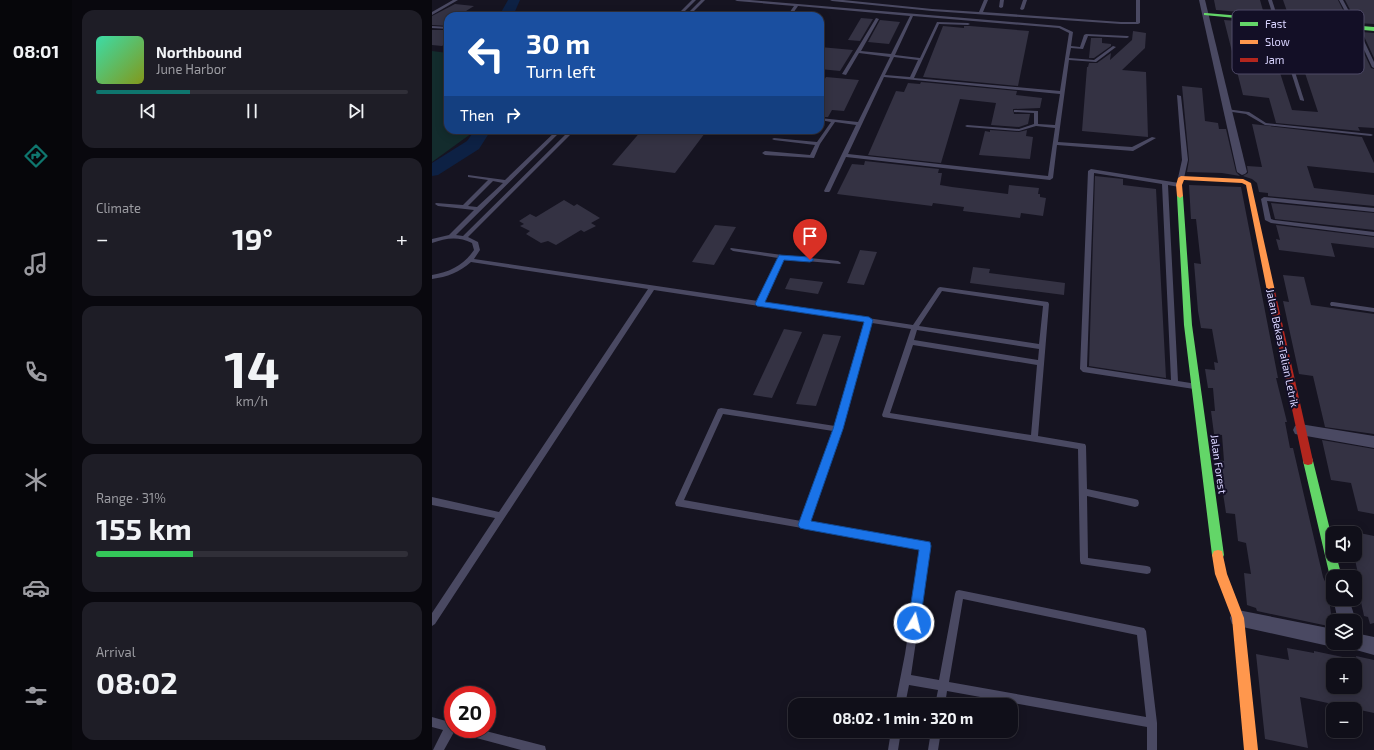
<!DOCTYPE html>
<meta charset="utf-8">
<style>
body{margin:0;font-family:"Exo 2",sans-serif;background:#1e1d26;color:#f1f3f6;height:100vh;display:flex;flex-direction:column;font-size:15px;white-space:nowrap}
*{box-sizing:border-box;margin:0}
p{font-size:13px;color:#9c9ca2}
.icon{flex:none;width:22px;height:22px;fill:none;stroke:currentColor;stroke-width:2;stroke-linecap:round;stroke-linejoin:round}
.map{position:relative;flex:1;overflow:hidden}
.drawer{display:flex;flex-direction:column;gap:10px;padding:10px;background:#09080e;width:360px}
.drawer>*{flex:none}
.top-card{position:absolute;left:12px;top:12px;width:380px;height:122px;border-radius:12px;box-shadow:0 2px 10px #0003,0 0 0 1px #302f38;background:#1a4fa0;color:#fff;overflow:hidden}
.fabs{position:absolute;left:894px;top:526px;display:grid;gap:8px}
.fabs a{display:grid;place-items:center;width:36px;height:36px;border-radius:8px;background:#100f19;box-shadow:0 2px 10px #0003,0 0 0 1px #302f38;font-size:20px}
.speed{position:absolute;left:12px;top:686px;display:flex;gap:8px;font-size:20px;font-weight:700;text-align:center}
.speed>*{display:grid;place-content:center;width:52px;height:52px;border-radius:50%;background:#100f19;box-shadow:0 2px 10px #0003,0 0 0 1px #302f38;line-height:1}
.speed .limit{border:6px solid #d22;background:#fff;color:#111}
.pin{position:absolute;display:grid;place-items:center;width:34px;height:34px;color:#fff;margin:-41px -17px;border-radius:50% 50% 50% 0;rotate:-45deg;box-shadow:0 0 4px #0007}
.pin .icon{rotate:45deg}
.me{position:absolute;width:44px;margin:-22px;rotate:8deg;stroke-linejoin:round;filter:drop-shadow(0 0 3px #0008)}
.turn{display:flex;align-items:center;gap:14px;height:84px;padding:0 16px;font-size:18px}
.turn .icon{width:52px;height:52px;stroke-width:2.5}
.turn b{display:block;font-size:28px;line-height:34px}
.then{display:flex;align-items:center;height:38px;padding:0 16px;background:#0003;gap:8px;font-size:15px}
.big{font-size:30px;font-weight:700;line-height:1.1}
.drawer .card{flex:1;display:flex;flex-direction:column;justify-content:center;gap:6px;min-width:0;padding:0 14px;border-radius:12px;background:#1e1d26}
.drawer .dial{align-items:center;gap:0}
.dial b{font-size:52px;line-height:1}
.song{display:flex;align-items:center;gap:12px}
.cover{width:48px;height:48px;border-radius:6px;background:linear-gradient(135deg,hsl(160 70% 55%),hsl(70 70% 35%))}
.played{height:4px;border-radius:2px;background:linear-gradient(90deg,#0f766e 30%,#302f38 30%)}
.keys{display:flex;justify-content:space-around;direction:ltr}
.heat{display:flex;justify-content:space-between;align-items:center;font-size:22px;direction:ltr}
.charge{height:6px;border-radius:3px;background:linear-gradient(90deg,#34c759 31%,#302f38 0)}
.trip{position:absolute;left:356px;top:698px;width:230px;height:40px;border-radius:12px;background:#100f19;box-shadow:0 2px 10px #0003,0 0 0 1px #302f38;font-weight:700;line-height:40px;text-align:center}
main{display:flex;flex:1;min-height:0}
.tabs{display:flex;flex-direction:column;width:72px;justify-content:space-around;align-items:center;background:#06060a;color:#9c9ca2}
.tabs .icon{width:28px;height:28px}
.tabs .on{color:#0f766e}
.tabs b{font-size:18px;color:#f1f3f6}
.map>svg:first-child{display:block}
.green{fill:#132c2d}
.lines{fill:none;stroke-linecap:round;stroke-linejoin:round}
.river{fill:#0d2144;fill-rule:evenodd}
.building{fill:#343243;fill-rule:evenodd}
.lane{fill:#4a4962;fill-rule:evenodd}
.street{fill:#4a4962;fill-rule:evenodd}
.fast{fill:#63d668;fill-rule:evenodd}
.slow{fill:#ff974d;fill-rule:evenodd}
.jam{fill:#b3261e;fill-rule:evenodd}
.route{fill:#1a73e8;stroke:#114b97}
.labels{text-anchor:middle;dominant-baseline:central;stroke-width:4;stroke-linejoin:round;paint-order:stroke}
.street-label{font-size:11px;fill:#d9d4ff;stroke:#130f26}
.key{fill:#130f26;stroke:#4e4a67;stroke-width:1}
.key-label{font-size:11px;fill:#d9d4ff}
</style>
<main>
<nav class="tabs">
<b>08:01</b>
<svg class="icon on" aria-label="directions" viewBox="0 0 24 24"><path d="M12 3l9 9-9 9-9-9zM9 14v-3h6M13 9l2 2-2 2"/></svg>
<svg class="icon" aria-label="music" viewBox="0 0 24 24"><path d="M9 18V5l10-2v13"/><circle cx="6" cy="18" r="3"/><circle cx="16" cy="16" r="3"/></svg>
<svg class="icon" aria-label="phone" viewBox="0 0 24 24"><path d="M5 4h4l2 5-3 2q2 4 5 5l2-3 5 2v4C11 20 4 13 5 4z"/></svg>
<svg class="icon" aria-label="climate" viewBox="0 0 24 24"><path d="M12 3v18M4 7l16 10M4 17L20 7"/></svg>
<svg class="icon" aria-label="car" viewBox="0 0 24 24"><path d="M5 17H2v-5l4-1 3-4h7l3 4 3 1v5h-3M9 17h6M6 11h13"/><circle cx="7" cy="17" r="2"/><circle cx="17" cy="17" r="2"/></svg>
<svg class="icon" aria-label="filters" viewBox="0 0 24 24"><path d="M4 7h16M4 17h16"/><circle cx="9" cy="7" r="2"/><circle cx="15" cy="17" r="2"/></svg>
</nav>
<section class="drawer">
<div class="card">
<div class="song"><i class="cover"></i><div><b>Northbound</b><p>June Harbor</p></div></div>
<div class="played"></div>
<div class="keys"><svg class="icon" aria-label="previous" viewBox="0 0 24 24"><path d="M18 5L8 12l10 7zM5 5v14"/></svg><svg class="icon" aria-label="pause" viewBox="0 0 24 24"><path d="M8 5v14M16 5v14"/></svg><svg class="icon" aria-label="next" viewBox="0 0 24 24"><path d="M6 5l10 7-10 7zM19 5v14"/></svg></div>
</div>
<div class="card"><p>Climate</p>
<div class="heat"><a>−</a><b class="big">19°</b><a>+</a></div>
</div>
<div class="card dial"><b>14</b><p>km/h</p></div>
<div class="card"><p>Range · 31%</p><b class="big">155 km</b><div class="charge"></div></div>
<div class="card"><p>Arrival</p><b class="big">08:02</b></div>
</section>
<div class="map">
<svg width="942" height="750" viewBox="0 0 942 750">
<rect width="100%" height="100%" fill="#161421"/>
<polygon class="green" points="0,51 16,53 16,130 40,130 40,133 0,162"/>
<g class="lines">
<g class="river">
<polygon points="76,0 88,0 81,16 67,16"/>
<polygon points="43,130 59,130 47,149 6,175 0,176 0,163 35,141"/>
</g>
</g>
<g class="building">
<polygon points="782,0 828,0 832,14 784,10"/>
<polygon points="851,0 906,0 917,22 857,17"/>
<polygon points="913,0 942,0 942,24 925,23"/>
<polygon points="23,4 42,6 26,16 16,16 16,26 0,25 0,16"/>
<polygon points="429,18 441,19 428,41 416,40"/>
<polygon points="448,20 468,22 457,44 436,42"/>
<polygon points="792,20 832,23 860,110 886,112 859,31 862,32 860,26 922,32 939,68 942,69 942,128 926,127 928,131 844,123 837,98 811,95"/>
<polygon points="511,26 532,28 532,26 538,26 597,31 586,86 491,77"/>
<polygon points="0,30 16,30 16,42 10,46 0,45"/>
<polygon points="701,31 714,33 713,48 690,70 714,72 716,137 650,131 655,67 656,67 657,63 665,63 679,53 678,60 700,40"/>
<polygon points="930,32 942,33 942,58"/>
<polygon points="659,38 670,38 670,43 679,44 679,46 662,58 657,58"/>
<polygon points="388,47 421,50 408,71 388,69"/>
<polygon points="394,77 427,80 412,111 400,110 396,117 388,117 388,87"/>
<polygon points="489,82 585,91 584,95 610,98 608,108 581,109 582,114 598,114 596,124 587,127 559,125 564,103 528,99 509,163 436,155 464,91 472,92 476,83 488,84"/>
<polygon points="750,86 770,88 773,121 786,123 787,129 794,129 804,172 808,176 790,173 755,172 757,160"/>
<polygon points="820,124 930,137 942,163 942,173 875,166 882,188 942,195 942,206 836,196 836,193 827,192 825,183 820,179 811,176 816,173 815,166 830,167"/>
<polygon points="210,130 249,130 273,133 243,173 180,165"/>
<polygon points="558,130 587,132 595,130 594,136 601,137 598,159 547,155 553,131 558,132"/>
<polygon points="433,161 507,169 506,173 510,173 508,185 520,187 576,194 577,185 607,188 606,194 608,194 608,197 614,198 611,216 589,213 588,218 531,211 532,207 501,203 500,206 405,194 420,164 432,165"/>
<polygon points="663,176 691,179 691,185 724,189 734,378 657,366"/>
<polygon points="757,185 809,187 846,378 844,378 855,422 853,422 858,448 861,448 891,577 895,586 901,627 825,611 824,608 815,605 812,573 819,574 814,543 806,541 803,514 794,513 786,460 792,461 790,435 782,434 779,411 783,411 781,388 776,388 773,369 783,370 782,362 786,363 780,329 769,328 766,311 762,263 769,264 764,219 759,219"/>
<polygon points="132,200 142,206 145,204 168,218 159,223 164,226 152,232 149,230 124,245 116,241 109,243 94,234 98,231 88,226 92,224 87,221 98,214 104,217"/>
<polygon points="839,203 942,213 942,230 843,219"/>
<polygon points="283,225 304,227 282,265 260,262"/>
<polygon points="844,225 942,237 942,248 899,243 903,257 847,250 844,239 848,240"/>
<polygon points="428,250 445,252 432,285 415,283"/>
<polygon points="541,267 558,269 557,273 633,283 632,295 538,283"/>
<polygon points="851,275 872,277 879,305 942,314 942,434 893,427 881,376 867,374 851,301 857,302"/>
<polygon points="358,278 391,282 386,294 353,289"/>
<polygon points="352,329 370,332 340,398 321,395"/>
<polygon points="391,334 409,336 384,406 364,404"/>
<polygon points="890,440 942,449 942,514 926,511 919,483 899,480"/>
<polygon points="923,532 942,536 942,623 938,624 936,617 932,616 928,597 931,597 922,555 923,555"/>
<path d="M855,648L882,653V651L925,660L924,656L942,660V713L868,697L876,748L833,739L824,654L857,660ZM901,665H923V687H901Z"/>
</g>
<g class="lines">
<g class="lane">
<polygon points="21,0 26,0 0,15 0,12"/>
<polygon points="260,0 264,0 248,16 244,16"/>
<polygon points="269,0 273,0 257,16 253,16"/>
<path d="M303,0H318L628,26L641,32L639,46L648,47L652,35L654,34L696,36L697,37L695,38L656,36L651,49L639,48L637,58L662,60L681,46L684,47L664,62L637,60L626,142L700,147L720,137L724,138L701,151L625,145L621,178L618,180L414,157L398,191L397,192H393L392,191L424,125L403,122L388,144L382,158L333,155L330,153L333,151L378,155L383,145L342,140L340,139L342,138L385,142L399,122L388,120V118L426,122L458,57L427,53L414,75L410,74L444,18L447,19L429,51L459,54L478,16L366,6L359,16H355L362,6L305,1ZM481,16L627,28L637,33L628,91L482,78L507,24L536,25L538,24L536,23L505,22L488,58L463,55ZM462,57L486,60L478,77L453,75ZM452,77L628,94L623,125L606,124V111L584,110H582V112L602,113V124L587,129L535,125L533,126L535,127L587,131L604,126L623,128L616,176L416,154Z"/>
<polygon points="398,0 411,0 500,9 547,12 552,0 556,0 551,12 689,22 704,22 704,0 708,0 708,23 706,24 689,24 500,11 400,1"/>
<polygon points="568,0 572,0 571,7 569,8 567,7"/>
<polygon points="591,0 595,0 592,9 590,10 588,9"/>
<polygon points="836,0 840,0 872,100 872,101 868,100"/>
<polygon points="907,0 911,0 926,28 942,62 942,68 940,67 922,28"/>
<polygon points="287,11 290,12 287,16 283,16"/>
<polygon points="319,15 335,15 337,16 317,16"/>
<polygon points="0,26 16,27 16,29 0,28"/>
<polygon points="745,95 749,96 756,160 752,178 749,180 746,178 750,160"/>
<polygon points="794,109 817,112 834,123 939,134 941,135 939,136 833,125 814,114 794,111"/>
<path d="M125,130H130L24,235L31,236L138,130H143L36,237L46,242L48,250L42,259L326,301L346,258L301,251L298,249L299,248L350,255L406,261L409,263L408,264L352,259L332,302L481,325L506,288L508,287L616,302L617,304L606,436L653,444L654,446L655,489L703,499L706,500L707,503L706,506L703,507L655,496L656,558L715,566L718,567L719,570L718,573L715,574L649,564L648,561L646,449L451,417L450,415L479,329L440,323L410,429L377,522L497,543L498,546L479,675L507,680L523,594L524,591L527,590L712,628L714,631L725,723V750H715V727L515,691L513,705H503L506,690L477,685L473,705H463L473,654L489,549L244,506L243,503L286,409L289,408L403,426L433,322L222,290L3,624L0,626V613L63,518L0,505V497L67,512L216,289L39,262C28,272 15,277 0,279V275C18,272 32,265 42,250L40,243C26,236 14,238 0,243V239L17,235L42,210L6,206L3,204L4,203L31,205L56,180L36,177V175L73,180ZM61,181L71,183L45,207L36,206ZM510,291L611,306L607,344L487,326ZM485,330L607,349L606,360L482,340ZM481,345L605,365L599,435L458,413ZM291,414L401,431L369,521L252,500ZM531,599L705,635L714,717L517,682Z"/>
<path d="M659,169L747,183L750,185L747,187L736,185L746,381L765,384L766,386L765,388L762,389L651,372L648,369L656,171ZM662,173L730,184L739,380L655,367Z"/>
<polygon points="832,197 942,208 942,212 835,201 839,219 842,220 942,232 942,236 839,223 833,220 829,199"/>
<polygon points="899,302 901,302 942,308 942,312 901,306 899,306 898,304"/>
<polygon points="0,717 21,723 21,729 46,729 109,745 113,746 114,750 89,750 22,732 12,750 1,750 11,730 0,727"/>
<polygon points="459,731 469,731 466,750 456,750"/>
<polygon points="499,731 509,731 506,750 496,750"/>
</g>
<g class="street">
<polygon points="767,0 773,0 815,172 813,174 810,175 805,172"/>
<polygon points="868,424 942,436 942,448 863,434 861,430 863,426"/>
<polygon points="901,598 917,599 924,621 923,622 923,621 906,621"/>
<polygon points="806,610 901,629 901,643 908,643 901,647 806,626 800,624 798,618 800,612"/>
<polygon points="923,633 942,637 942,655 917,648 915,643 923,643"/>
</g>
<g class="fast">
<polygon points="774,13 942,27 942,31 772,15 772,13"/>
<polygon points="748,194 751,196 760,325 792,555 790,559 786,560 782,559 780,555 752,325 745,196"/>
<polygon points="876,457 880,458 881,461 901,542 901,555 904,555 910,577 901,577 901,581 898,577 871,461 872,458"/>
</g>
<g class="slow">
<polygon points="749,176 811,179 819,183 843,291 842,293 836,293 835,291 814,185 810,183 752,180 750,185 751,196 748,198 745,196 744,185 746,178"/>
<polygon points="786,550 790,551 795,574 812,618 826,750 812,750 800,618 783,574 780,555 782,551"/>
</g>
<polygon class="jam" points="839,288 843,291 881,461 880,464 876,465 872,464 871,461 835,291"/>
</g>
<polygon class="route" points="347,255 378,257 382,260 378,262 352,260 333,302 437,317 441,320 411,429 379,521 498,542 499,546 488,623 487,627 482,629 478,627 476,623 487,550 372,529 368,528 366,525 401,429 432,322 325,306 323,304"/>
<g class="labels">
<g class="street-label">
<text transform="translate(851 348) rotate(78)">Jalan Bekas Talian Letrik</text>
<text transform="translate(787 464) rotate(82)">Jalan Forest</text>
</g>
</g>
<rect x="800" y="10" width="132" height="64" rx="6" class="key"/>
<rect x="808" y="22" width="18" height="4" fill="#63d668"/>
<rect x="808" y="40" width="18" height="4" fill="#ff974d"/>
<rect x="808" y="58" width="18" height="4" fill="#b3261e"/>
<g class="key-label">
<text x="833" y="28">Fast</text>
<text x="833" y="46">Slow</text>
<text x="833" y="64">Jam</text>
</g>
</svg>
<div class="fabs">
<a><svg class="icon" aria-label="sound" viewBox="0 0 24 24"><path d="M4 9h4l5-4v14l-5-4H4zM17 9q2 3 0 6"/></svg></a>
<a><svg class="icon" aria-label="search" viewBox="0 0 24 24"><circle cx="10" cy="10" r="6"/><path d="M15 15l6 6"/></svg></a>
<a><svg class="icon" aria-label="layers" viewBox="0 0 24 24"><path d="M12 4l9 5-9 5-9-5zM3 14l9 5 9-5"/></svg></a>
<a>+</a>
<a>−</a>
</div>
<div class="speed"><div class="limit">20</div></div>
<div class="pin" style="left:378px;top:260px;background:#d93025"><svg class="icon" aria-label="arrive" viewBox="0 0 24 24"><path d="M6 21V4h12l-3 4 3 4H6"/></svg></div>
<svg class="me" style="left:482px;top:623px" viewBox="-20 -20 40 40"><circle r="17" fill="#1a73e8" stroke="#fff" stroke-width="3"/><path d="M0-11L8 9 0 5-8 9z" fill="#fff"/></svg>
<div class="trip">08:02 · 1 min · 320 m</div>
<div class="top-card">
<div class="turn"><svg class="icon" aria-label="left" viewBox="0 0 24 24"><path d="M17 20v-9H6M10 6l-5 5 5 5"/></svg><div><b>30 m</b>Turn left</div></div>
<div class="then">Then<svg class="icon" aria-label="right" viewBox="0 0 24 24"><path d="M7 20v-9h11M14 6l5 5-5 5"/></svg></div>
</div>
</div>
</main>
